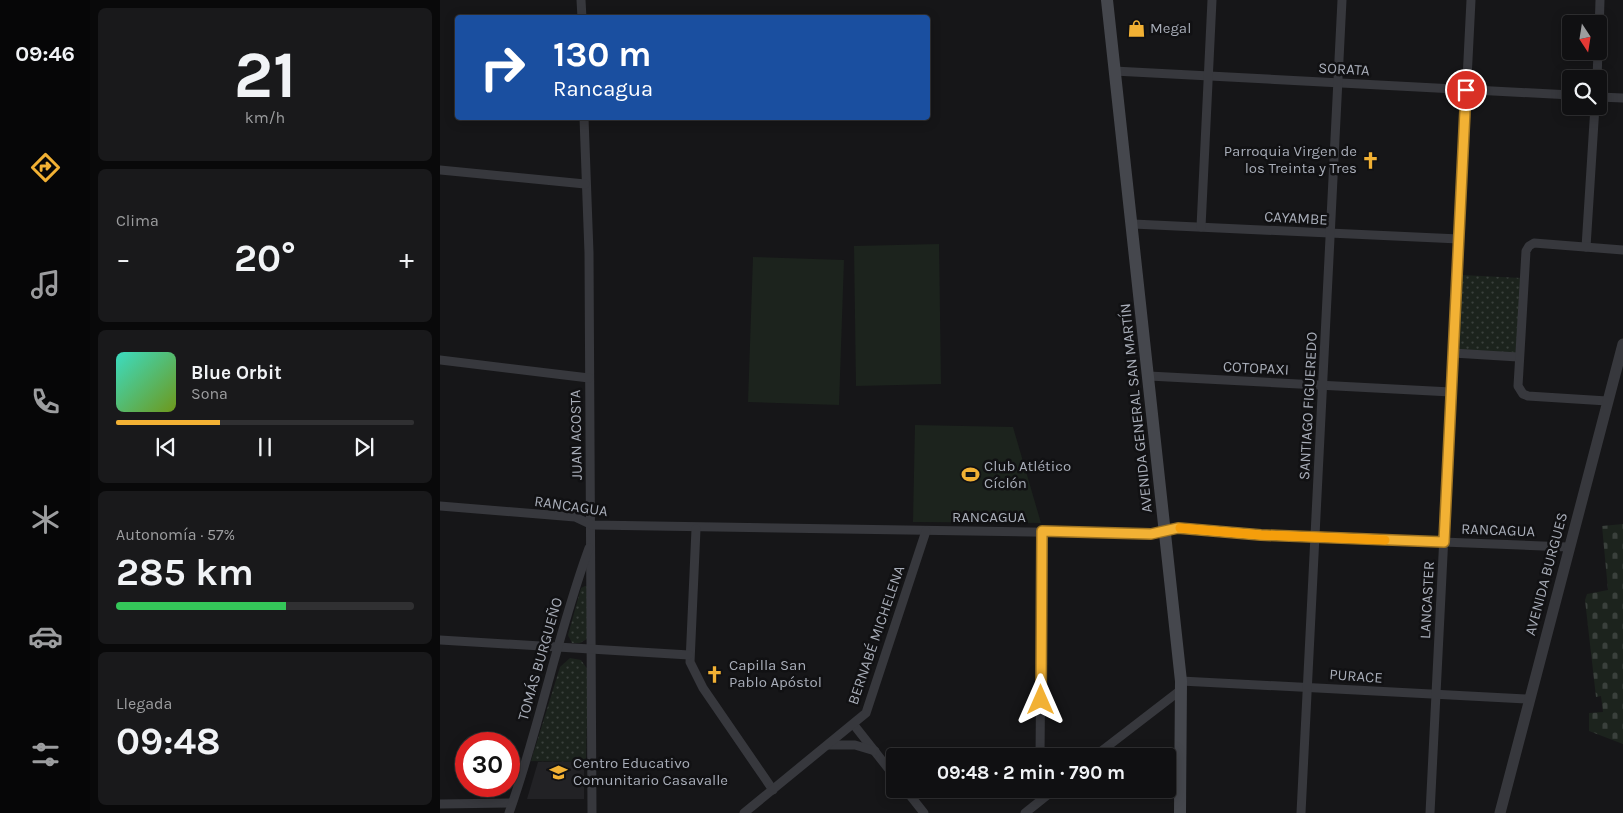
<!DOCTYPE html>
<html lang="es">
<meta charset="utf-8">
<style>
body{margin:0;font-family:Karla,sans-serif;background:#19191b;color:#f1f3f6;height:100vh;display:flex;flex-direction:column;font-size:19px;white-space:nowrap}
*{box-sizing:border-box;margin:0}
p{font-size:16px;color:#9c9d9f}
.icon{flex:none;width:28px;height:28px;fill:none;stroke:currentColor;stroke-width:2;stroke-linecap:round;stroke-linejoin:round}
.map{position:relative;flex:1;overflow:hidden}
.sheet{display:flex;flex-direction:column;gap:8px;padding:8px;background:#09090a;width:350px}
.sheet>*{flex:none}
.banner{position:absolute;left:15px;top:15px;width:475px;height:105px;border-radius:5px;box-shadow:0 2px 12px #0003,0 0 0 1px #303032;background:#1a4fa0;color:#fff;overflow:hidden}
.needle{width:32px;rotate:168deg}
.fabs{position:absolute;left:1122px;top:15px;display:grid;gap:10px}
.fabs a{display:grid;place-items:center;width:45px;height:45px;border-radius:5px;background:#101012;box-shadow:0 2px 12px #0003,0 0 0 1px #303032;font-size:25px}
.speed{position:absolute;left:15px;top:732px;display:flex;gap:10px;font-size:25px;font-weight:700;text-align:center}
.speed>*{display:grid;place-content:center;width:65px;height:65px;border-radius:50%;background:#101012;box-shadow:0 2px 12px #0003,0 0 0 1px #303032;line-height:1}
.speed .limit{border:8px solid #d22;background:#fff;color:#111}
.pin{position:absolute;display:grid;place-items:center;width:42px;height:42px;color:#fff;margin:-21px;border:2px solid #fff;border-radius:50%;box-shadow:0 1px 5px #0007}
.me{position:absolute;width:55px;margin:-28px;rotate:0deg;stroke-linejoin:round;filter:drop-shadow(0 0 4px #0008)}
.turn{display:flex;align-items:center;gap:18px;height:105px;padding:0 15px;font-size:22px}
.turn .icon{width:65px;height:65px;stroke-width:2.5}
.turn b{display:block;font-size:35px;line-height:42px}
.big{font-size:38px;font-weight:700;line-height:1.1}
.sheet .card{flex:1;display:flex;flex-direction:column;justify-content:center;gap:8px;min-width:0;padding:0 18px;border-radius:8px;background:#19191b}
.sheet .dial{align-items:center;gap:0}
.dial b{font-size:65px;line-height:1}
.song{display:flex;align-items:center;gap:15px}
.cover{width:60px;height:60px;border-radius:8px;background:linear-gradient(135deg,hsl(170 70% 55%),hsl(80 70% 35%))}
.played{height:5px;border-radius:2px;background:linear-gradient(90deg,#f2b134 35%,#303032 35%)}
.keys{display:flex;justify-content:space-around;direction:ltr}
.heat{display:flex;justify-content:space-between;align-items:center;font-size:28px;direction:ltr}
.charge{height:8px;border-radius:4px;background:linear-gradient(90deg,#34c759 57%,#303032 0)}
.trip{position:absolute;left:446px;top:748px;width:290px;height:50px;border-radius:5px;background:#101012;box-shadow:0 2px 12px #0003,0 0 0 1px #303032;font-weight:700;line-height:50px;text-align:center}
main{display:flex;flex:1;min-height:0}
.tab-bar{display:flex;flex-direction:column;width:90px;justify-content:space-around;align-items:center;background:#060607;color:#9c9d9f}
.tab-bar .icon{width:35px;height:35px}
.tab-bar .on{color:#f2b134}
.tab-bar b{font-size:22px;color:#f1f3f6}
.map>svg:first-child{display:block}
.built{fill:#222225}
.grass{fill:url(#grass-dots)}
.cemetery{fill:url(#cemetery-stones)}
.park{fill:#1c231d}
.lines{fill:none;stroke-linecap:round;stroke-linejoin:round}
.minor{stroke:#37383d;stroke-width:9}
.tertiary{stroke:#37383d;stroke-width:11}
.secondary{stroke:#45474d;stroke-width:12}
.route-casing{stroke:#9d7322;stroke-width:12}
.route{stroke:#f2b134;stroke-width:9}
.slow{stroke:#f59e0b;stroke-width:9}
.labels{text-anchor:middle;dominant-baseline:central;stroke-width:5;stroke-linejoin:round;paint-order:stroke}
.poi-label{font-size:15px;fill:#a8adb8;stroke:#111113;text-anchor:start}
.street-label{font-size:15px;fill:#a8adb8;stroke:#111113}
</style>
<main>
<nav class="tab-bar">
<b>09:46</b>
<svg class="icon on" aria-label="directions" viewBox="0 0 24 24"><path d="M12 3l9 9-9 9-9-9zM9 14v-3h6M13 9l2 2-2 2"/></svg>
<svg class="icon" aria-label="music" viewBox="0 0 24 24"><path d="M9 18V5l10-2v13"/><circle cx="6" cy="18" r="3"/><circle cx="16" cy="16" r="3"/></svg>
<svg class="icon" aria-label="phone" viewBox="0 0 24 24"><path d="M5 4h4l2 5-3 2q2 4 5 5l2-3 5 2v4C11 20 4 13 5 4z"/></svg>
<svg class="icon" aria-label="climate" viewBox="0 0 24 24"><path d="M12 3v18M4 7l16 10M4 17L20 7"/></svg>
<svg class="icon" aria-label="car" viewBox="0 0 24 24"><path d="M5 17H2v-5l4-1 3-4h7l3 4 3 1v5h-3M9 17h6M6 11h13"/><circle cx="7" cy="17" r="2"/><circle cx="17" cy="17" r="2"/></svg>
<svg class="icon" aria-label="filters" viewBox="0 0 24 24"><path d="M4 7h16M4 17h16"/><circle cx="9" cy="7" r="2"/><circle cx="15" cy="17" r="2"/></svg>
</nav>
<section class="sheet">
<div class="card dial"><b>21</b><p>km/h</p></div>
<div class="card"><p>Clima</p>
<div class="heat"><a>−</a><b class="big">20°</b><a>+</a></div>
</div>
<div class="card">
<div class="song"><i class="cover"></i><div><b>Blue Orbit</b><p>Sona</p></div></div>
<div class="played"></div>
<div class="keys"><svg class="icon" aria-label="previous" viewBox="0 0 24 24"><path d="M18 5L8 12l10 7zM5 5v14"/></svg><svg class="icon" aria-label="pause" viewBox="0 0 24 24"><path d="M8 5v14M16 5v14"/></svg><svg class="icon" aria-label="next" viewBox="0 0 24 24"><path d="M6 5l10 7-10 7zM19 5v14"/></svg></div>
</div>
<div class="card"><p>Autonomía · 57%</p><b class="big">285 km</b><div class="charge"></div></div>
<div class="card"><p>Llegada</p><b class="big">09:48</b></div>
</section>
<div class="map">
<svg width="1183" height="813" viewBox="0 0 1183 813">
<defs>
<pattern id="grass-dots" width="8" height="8" patternUnits="userSpaceOnUse" patternTransform="scale(1.25)"><rect width="8" height="8" fill="#1c231d"/><path d="M2 2h.1M6 6h.1" fill="none" stroke="#3a403c" stroke-width="1.8" stroke-linecap="round"/></pattern>
<pattern id="cemetery-stones" width="16" height="16" patternUnits="userSpaceOnUse" patternTransform="scale(1.25)"><rect width="16" height="16" fill="#1c231d"/><path d="M2 7V4a2 2 0 0 1 4 0v3zM10 15v-3a2 2 0 0 1 4 0v3z" fill="#3a403c"/></pattern>
</defs>
<rect width="100%" height="100%" fill="#161618"/>
<polygon class="built" points="98,762 144,762 144,799 87,799"/>
<g class="grass">
<polygon points="1022,275 1081,278 1076,353 1018,350"/>
<polygon points="145,586 147,586 147,639 140,643 132,643 128,635 141,588"/>
<polygon points="130,658 141,660 148,670 146,762 91,761 120,667"/>
</g>
<polygon class="cemetery" points="1183,524 1183,744 1149,731 1149,713 1163,712 1161,696 1156,697 1145,600 1147,594 1168,590 1162,526"/>
<g class="park">
<polygon points="499,244 501,384 416,386 414,246"/>
<polygon points="313,257 404,260 399,405 308,402"/>
<polygon points="475,425 573,427 601,523 473,522"/>
</g>
<g class="lines">
<g class="minor">
<polyline points="141,0 142,18"/>
<polyline points="1159,33 1160,0"/>
<polyline points="674,71 1131,95"/>
<polyline points="1157,79 1158,51"/>
<polyline points="1159,97 1183,98"/>
<polyline points="144,118 149,253 152,813"/>
<polyline points="0,170 145,184"/>
<polyline points="693,224 1019,239"/>
<polyline points="761,227 772,0"/>
<polyline points="1146,247 1155,106"/>
<polyline points="1013,353 1078,357"/>
<polyline points="0,360 149,378"/>
<polyline points="709,376 1011,392"/>
<polyline points="1167,401 1088,396 1083,394 1078,386 1086,251 1089,246 1094,243 1183,250"/>
<polyline points="0,506 135,517 152,525 711,534 738,528 821,535 1128,547"/>
<polyline points="256,529 250,662 263,688 333,790"/>
<polyline points="0,640 249,655"/>
<polyline points="741,681 1088,699"/>
<polyline points="414,725 455,777"/>
<polyline points="389,745 415,745 435,751"/>
<polyline points="600,756 602,531"/>
<polyline points="655,756 742,689"/>
<polyline points="465,789 484,813"/>
<polyline points="0,804 72,803"/>
<path d="M69,813C100,726 117,635 149,548"/>
<polyline points="304,813 426,713 486,531"/>
<polyline points="585,813 615,789"/>
<polyline points="861,813 902,0"/>
<polyline points="990,813 1031,0"/>
</g>
<polyline class="tertiary" points="1060,813 1183,344"/>
<polyline class="secondary" points="667,0 741,681 740,813"/>
</g>
<g class="lines">
<defs>
<polyline id="route" points="601,700 602,531 711,534 738,528 821,535 1004,542 1026,90"/>
</defs>
<use href="#route" class="route-casing"/>
<use href="#route" class="route"/>
<polyline class="slow" points="740,528 821,535 945,540"/>
</g>
<defs>
<symbol id="shop-bare" viewBox="-9 -9 18 18"><path d="M-5-2.5h2.3a2.7 3.5 0 0 1 5.4 0H5L5.5 6h-11ZM-1.5-2.5h3a1.5 2.3 0 0 0-3 0Z" fill="#f2b134" stroke="#111113" stroke-width="2.5" paint-order="stroke"/></symbol>
<symbol id="church-bare" viewBox="-9 -9 18 18"><path d="M-1.2-6h2.4v3.5h3.3v2.4h-3.3V6h-2.4V-.1h-3.3v-2.4h3.3Z" fill="#f2b134" stroke="#111113" stroke-width="2.5" paint-order="stroke"/></symbol>
<symbol id="stadium-bare" viewBox="-9 -9 18 18"><path d="M0-5a6.5 5 0 1 0 0 10a6.5 5 0 1 0 0-10ZM-3.5-1.8h7v3.6h-7Z" fill="#f2b134" stroke="#111113" stroke-width="2.5" paint-order="stroke"/></symbol>
<symbol id="school-bare" viewBox="-9 -9 18 18"><path d="M0-5L7-2L0 1L-7-2ZM-4 1L0 2.5L4 1V4Q0 6-4 4Z" fill="#f2b134" stroke="#111113" stroke-width="2.5" paint-order="stroke"/></symbol>
</defs>
<g fill-rule="evenodd">
<use href="#shop-bare" x="684" y="16" width="25" height="25"/>
<use href="#church-bare" x="918" y="148" width="25" height="25"/>
<use href="#stadium-bare" x="518" y="462" width="25" height="25"/>
<use href="#church-bare" x="262" y="662" width="25" height="25"/>
<use href="#school-bare" x="106" y="760" width="25" height="25"/>
</g>
<g class="labels">
<g class="poi-label">
<text x="710" y="28">Megal</text>
<text x="917" y="151" text-anchor="end">Parroquia Virgen de<tspan x="917" dy="17">los Treinta y Tres</tspan></text>
<text x="544" y="466">Club Atlético<tspan x="544" dy="17">Cíclón</tspan></text>
<text x="289" y="665">Capilla San<tspan x="289" dy="17">Pablo Apóstol</tspan></text>
<text x="133" y="763">Centro Educativo<tspan x="133" dy="17">Comunitario Casavalle</tspan></text>
</g>
<g class="street-label">
<text transform="translate(904 69) rotate(3)">SORATA</text>
<text transform="translate(856 218) rotate(3)">CAYAMBE</text>
<text transform="translate(816 368) rotate(3)">COTOPAXI</text>
<text transform="translate(868 406) rotate(-87)">SANTIAGO FIGUEREDO</text>
<text transform="translate(696 408) rotate(-96)">AVENIDA GENERAL SAN MARTÍN</text>
<text transform="translate(136 435) rotate(-91)">JUAN ACOSTA</text>
<text transform="translate(131 506) rotate(8)">RANCAGUA</text>
<text x="549" y="517">RANCAGUA</text>
<text transform="translate(1058 530) rotate(2)">RANCAGUA</text>
<text transform="translate(1106 574) rotate(-75)">AVENIDA BURGUES</text>
<text transform="translate(987 600) rotate(-87)">LANCASTER</text>
<text transform="translate(436 635) rotate(-71)">BERNABÉ MICHELENA</text>
<text transform="translate(100 659) rotate(-74)">TOMÁS BURGUEÑO</text>
<text transform="translate(916 676) rotate(4)">PURACE</text>
</g>
</g>
</svg>
<div class="fabs">
<a><svg class="needle" viewBox="-14 -14 28 28"><path d="M0-13l5 13h-10z" fill="#e53935"/><path d="M0 13l5-13h-10z" fill="#9c9d9f"/></svg></a>
<a><svg class="icon" aria-label="search" viewBox="0 0 24 24"><circle cx="10" cy="10" r="6"/><path d="M15 15l6 6"/></svg></a>
</div>
<div class="speed"><div class="limit">30</div></div>
<div class="pin" style="left:1026px;top:90px;background:#d93025"><svg class="icon" aria-label="arrive" viewBox="0 0 24 24"><path d="M6 21V4h12l-3 4 3 4H6"/></svg></div>
<svg class="me" style="left:601px;top:700px" viewBox="-20 -20 40 40"><path d="M0-17L14 15 0 8-14 15z" fill="#f2b134" stroke="#fff" stroke-width="4"/></svg>
<div class="trip">09:48 · 2 min · 790 m</div>
<div class="banner">
<div class="turn"><svg class="icon" aria-label="right" viewBox="0 0 24 24"><path d="M7 20v-9h11M14 6l5 5-5 5"/></svg><div><b>130 m</b>Rancagua</div></div>
</div>
</div>
</main>
